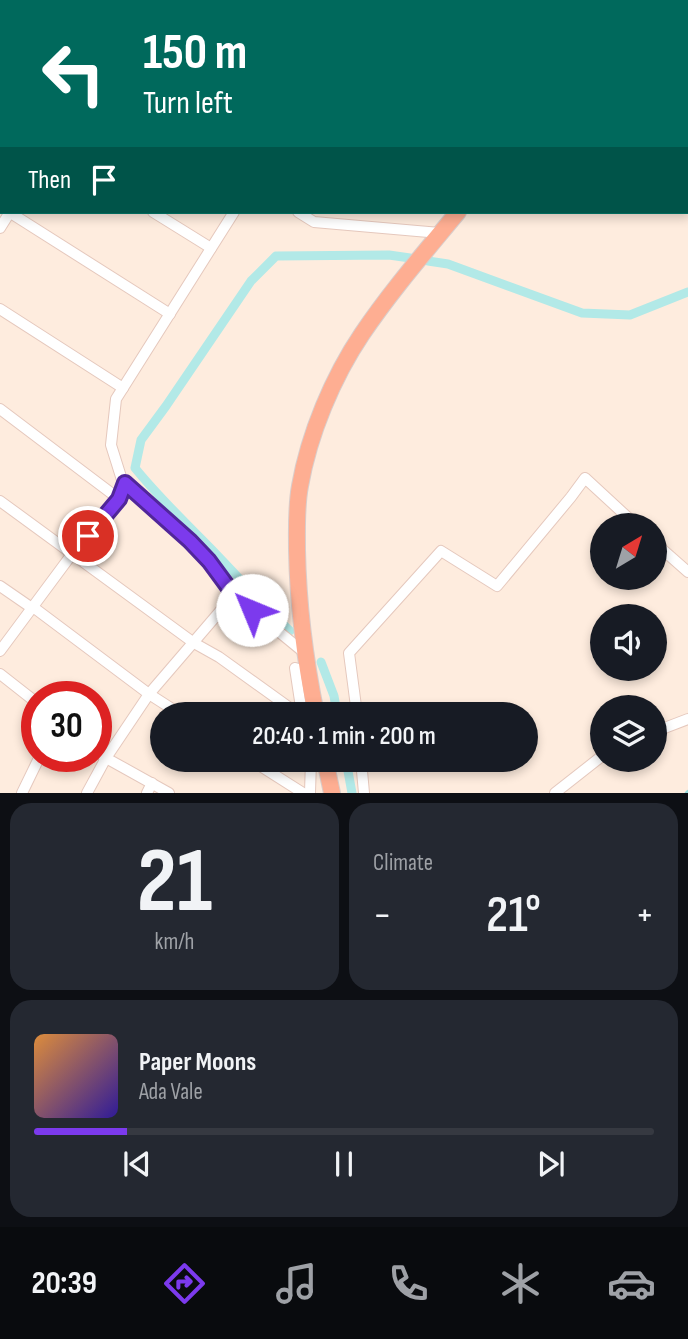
<!DOCTYPE html>
<meta charset="utf-8">
<style>
body{margin:0;font-family:"Sofia Sans Condensed",sans-serif;background:#242831;color:#f1f3f6;height:100vh;display:flex;flex-direction:column;font-size:26px;white-space:nowrap}
*{box-sizing:border-box;margin:0}
p{font-size:23px;color:#9ea1a6}
.icon{flex:none;width:38px;height:38px;fill:none;stroke:currentColor;stroke-width:2;stroke-linecap:round;stroke-linejoin:round}
.map{position:relative;height:793px;overflow:hidden}
.drawer{display:flex;flex-direction:column;gap:10px;padding:10px;background:#0d0f14;flex:1}
.drawer>*{flex:none}
.guide{position:absolute;left:0px;top:0px;width:690px;height:214px;box-shadow:0 4px 10px #0003;background:#00695c;color:#fff;overflow:hidden}
.needle{width:46px;rotate:38deg}
.controls{position:absolute;left:590px;top:513px;display:grid;gap:14px}
.controls a{display:grid;place-items:center;width:77px;height:77px;border-radius:50%;background:#171b24;box-shadow:0 4px 10px #0003;font-size:35px}
.speed{position:absolute;left:21px;top:681px;display:flex;gap:14px;font-size:35px;font-weight:700;text-align:center}
.speed>*{display:grid;place-content:center;width:91px;height:91px;border-radius:50%;background:#171b24;box-shadow:0 4px 10px #0003;line-height:1}
.speed .limit{border:10px solid #d22;background:#fff;color:#111}
.pin{position:absolute;display:grid;place-items:center;width:60px;height:60px;color:#fff;margin:-30px;border:4px solid #fff;border-radius:50%;box-shadow:0 2px 7px #0007}
.me{position:absolute;width:77px;margin:-38px;rotate:315deg;stroke-linejoin:round;filter:drop-shadow(0 0 5px #0008)}
.turn{display:flex;align-items:center;gap:24px;height:147px;padding:0 28px;font-size:32px}
.turn .icon{width:91px;height:91px;stroke-width:2.5}
.turn b{display:block;font-size:49px;line-height:60px}
.then{display:flex;align-items:center;height:66px;padding:0 28px;background:#0003;gap:14px;font-size:26px}
.big{font-size:52px;font-weight:600;line-height:1.1}
.drawer .widget{flex:1;display:flex;flex-direction:column;justify-content:center;gap:10px;min-width:0;padding:0 24px;border-radius:21px;background:#242831}
.drawer .dial{align-items:center;gap:0}
.dial b{font-size:91px;line-height:1}
.song{display:flex;align-items:center;gap:21px}
.cover{width:84px;height:84px;border-radius:10px;background:linear-gradient(135deg,hsl(30 70% 55%),hsl(250 70% 35%))}
.played{height:7px;border-radius:4px;background:linear-gradient(90deg,#7c3aed 15%,#363941 15%)}
.keys{display:flex;justify-content:space-around;direction:ltr}
.heat{display:flex;justify-content:space-between;align-items:center;font-size:38px;direction:ltr}
.drawer .tiles{flex:1;display:grid;gap:10px;grid-template-columns:1fr 1fr}
.widget:last-child{grid-column:span 2}
.trip{position:absolute;left:150px;top:702px;width:388px;height:70px;border-radius:35px;background:#171b24;box-shadow:0 4px 10px #0003;font-weight:600;line-height:70px;text-align:center}
.dock{display:flex;height:112px;justify-content:space-around;align-items:center;background:#090b0e;color:#9ea1a6}
.dock .icon{width:49px;height:49px}
.dock .selected{color:#7c3aed}
.dock b{font-size:32px;color:#f1f3f6}
.map>svg:first-child{display:block}
.lines{fill:none;stroke-linecap:round;stroke-linejoin:round}
.stream{stroke:#97dbda;stroke-width:2.5}
.canal{stroke:#b2e9e7;stroke-width:9}
.minor-casing{stroke:#e5c8bd;stroke-width:12}
.trunk-casing{stroke:#d9cdcb;stroke-width:18}
.minor{stroke:#fff;stroke-width:10}
.trunk{stroke:#feae92;stroke-width:16}
.route-casing{stroke:#51269a;stroke-width:18}
.route{stroke:#7c3aed;stroke-width:12}
</style>
<div class="map">
<svg width="688" height="793" viewBox="0 0 688 793">
<rect width="100%" height="100%" fill="#feecde"/>
<g class="lines">
<polyline class="stream" points="686,793 688,791"/>
<g class="canal">
<polyline points="428,261 448,264 582,313 630,315 688,292"/>
<path d="M290,631C265,607 242,581 218,556C190,527 160,499 135,468L141,440L166,406L251,281L276,256L389,255L410,258"/>
<polyline points="321,662 334,696 337,714"/>
<polyline points="346,760 352,793"/>
</g>
<defs>
<g id="minor">
<polyline points="116,0 119,2"/>
<polyline points="265,0 267,2"/>
<polyline points="425,0 428,2"/>
<polyline points="682,0 684,2"/>
<polyline points="142,2 143,0"/>
<polyline points="367,2 369,0"/>
<polyline points="480,2 481,0"/>
<polyline points="0,24 2,25"/>
<polyline points="0,115 2,117"/>
<polyline points="0,206 2,207"/>
<polyline points="9,212 170,314"/>
<polyline points="153,212 211,248"/>
<polyline points="234,212 116,399 111,445 122,480 190,541 209,561 234,595 306,654"/>
<polyline points="298,212 314,222 440,233"/>
<polyline points="0,228 10,212"/>
<polyline points="0,309 123,388"/>
<polyline points="0,409 119,499"/>
<polyline points="0,501 194,643 219,657 290,708"/>
<polyline points="654,542 688,572"/>
<polyline points="0,586 29,606 33,607 149,694 180,714"/>
<polyline points="0,651 72,554 119,499 125,483"/>
<polyline points="0,674 37,703"/>
<polyline points="302,714 295,668 307,672"/>
<polyline points="357,714 349,653 441,551 497,586 571,497 585,478 636,525"/>
<polyline points="654,732 688,719"/>
<polyline points="96,751 106,758 169,793"/>
<polyline points="251,760 303,793"/>
<polyline points="361,760 364,793"/>
<polyline points="22,793 40,756"/>
<polyline points="87,793 106,758 149,694 234,595"/>
<polyline points="147,793 152,783"/>
<polyline points="310,793 311,760"/>
<polyline points="555,793 602,756"/>
</g>
<g id="trunk">
<polyline points="627,2 628,0"/>
<path d="M316,714C305,660 298,605 297,550C297,528 296,507 300,486C309,434 333,377 362,334C391,291 425,252 458,212"/>
<polyline points="325,760 332,793"/>
</g>
</defs>
<use href="#minor" class="minor-casing"/>
<use href="#trunk" class="trunk-casing"/>
<use href="#minor" class="minor"/>
<use href="#trunk" class="trunk"/>
</g>
<g class="lines">
<defs>
<polyline id="route" points="88,536 119,499 125,483 190,541 209,561 234,595 252,610"/>
</defs>
<use href="#route" class="route-casing"/>
<use href="#route" class="route"/>
</g>
</svg>
<div class="controls">
<a><svg class="needle" viewBox="-14 -14 28 28"><path d="M0-13l5 13h-10z" fill="#e53935"/><path d="M0 13l5-13h-10z" fill="#9ea1a6"/></svg></a>
<a><svg class="icon" aria-label="sound" viewBox="0 0 24 24"><path d="M4 9h4l5-4v14l-5-4H4zM17 9q2 3 0 6"/></svg></a>
<a><svg class="icon" aria-label="layers" viewBox="0 0 24 24"><path d="M12 4l9 5-9 5-9-5zM3 14l9 5 9-5"/></svg></a>
</div>
<div class="speed"><div class="limit">30</div></div>
<div class="pin" style="left:88px;top:536px;background:#d93025"><svg class="icon" aria-label="arrive" viewBox="0 0 24 24"><path d="M6 21V4h12l-3 4 3 4H6"/></svg></div>
<svg class="me" style="left:252px;top:610px" viewBox="-20 -20 40 40"><circle r="19" fill="#fff"/><path d="M0-13L10 11 0 6-10 11z" fill="#7c3aed"/></svg>
<div class="trip">20:40 · 1 min · 200 m</div>
<div class="guide">
<div class="turn"><svg class="icon" aria-label="left" viewBox="0 0 24 24"><path d="M17 20v-9H6M10 6l-5 5 5 5"/></svg><div><b>150 m</b>Turn left</div></div>
<div class="then">Then<svg class="icon" aria-label="arrive" viewBox="0 0 24 24"><path d="M6 21V4h12l-3 4 3 4H6"/></svg></div>
</div>
</div>
<section class="drawer">
<div class="tiles">
<div class="widget dial"><b>21</b><p>km/h</p></div>
<div class="widget"><p>Climate</p>
<div class="heat"><a>−</a><b class="big">21°</b><a>+</a></div>
</div>
<div class="widget">
<div class="song"><i class="cover"></i><div><b>Paper Moons</b><p>Ada Vale</p></div></div>
<div class="played"></div>
<div class="keys"><svg class="icon" aria-label="previous" viewBox="0 0 24 24"><path d="M18 5L8 12l10 7zM5 5v14"/></svg><svg class="icon" aria-label="pause" viewBox="0 0 24 24"><path d="M8 5v14M16 5v14"/></svg><svg class="icon" aria-label="next" viewBox="0 0 24 24"><path d="M6 5l10 7-10 7zM19 5v14"/></svg></div>
</div>
</div>
</section>
<nav class="dock">
<b>20:39</b>
<svg class="icon selected" aria-label="directions" viewBox="0 0 24 24"><path d="M12 3l9 9-9 9-9-9zM9 14v-3h6M13 9l2 2-2 2"/></svg>
<svg class="icon" aria-label="music" viewBox="0 0 24 24"><path d="M9 18V5l10-2v13"/><circle cx="6" cy="18" r="3"/><circle cx="16" cy="16" r="3"/></svg>
<svg class="icon" aria-label="phone" viewBox="0 0 24 24"><path d="M5 4h4l2 5-3 2q2 4 5 5l2-3 5 2v4C11 20 4 13 5 4z"/></svg>
<svg class="icon" aria-label="climate" viewBox="0 0 24 24"><path d="M12 3v18M4 7l16 10M4 17L20 7"/></svg>
<svg class="icon" aria-label="car" viewBox="0 0 24 24"><path d="M5 17H2v-5l4-1 3-4h7l3 4 3 1v5h-3M9 17h6M6 11h13"/><circle cx="7" cy="17" r="2"/><circle cx="17" cy="17" r="2"/></svg>
</nav>
